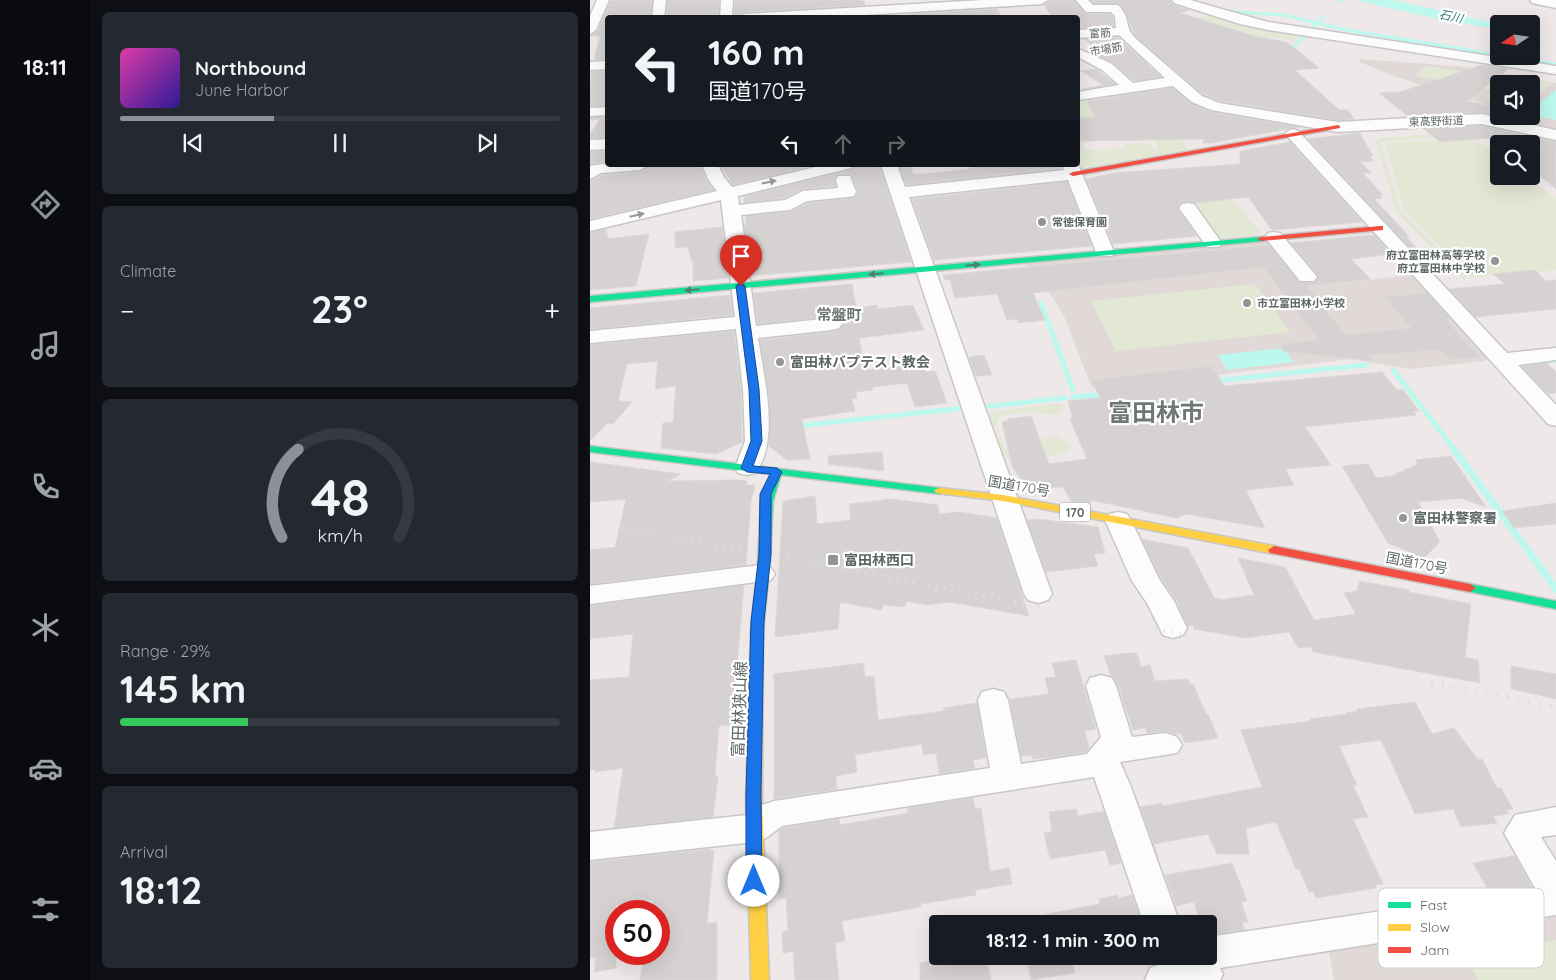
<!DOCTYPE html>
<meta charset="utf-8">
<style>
body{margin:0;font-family:Quicksand,"Noto Sans JP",sans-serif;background:#242831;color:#f1f3f6;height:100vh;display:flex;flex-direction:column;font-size:19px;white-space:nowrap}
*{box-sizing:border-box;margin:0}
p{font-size:16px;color:#9ea1a6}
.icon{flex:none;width:28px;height:28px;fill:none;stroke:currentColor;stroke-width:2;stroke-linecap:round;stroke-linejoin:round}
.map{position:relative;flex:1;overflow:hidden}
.sheet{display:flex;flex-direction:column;gap:12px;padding:12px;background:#0d0f14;width:500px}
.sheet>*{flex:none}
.banner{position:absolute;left:15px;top:15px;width:475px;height:152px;border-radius:5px;box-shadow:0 5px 20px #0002;background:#171b24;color:#f1f3f6;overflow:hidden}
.needle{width:32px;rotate:257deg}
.controls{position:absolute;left:900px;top:15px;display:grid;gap:10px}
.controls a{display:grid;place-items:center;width:50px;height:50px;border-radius:5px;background:#171b24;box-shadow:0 5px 20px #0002;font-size:25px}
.speed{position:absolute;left:15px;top:900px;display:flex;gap:10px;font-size:25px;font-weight:700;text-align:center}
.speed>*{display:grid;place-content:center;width:65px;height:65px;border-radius:50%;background:#171b24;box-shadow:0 5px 20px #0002;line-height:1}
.speed .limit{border:8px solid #d22;background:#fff;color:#111}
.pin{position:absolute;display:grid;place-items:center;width:42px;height:42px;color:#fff;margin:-51px -21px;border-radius:50% 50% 50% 0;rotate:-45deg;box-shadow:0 0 5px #0007}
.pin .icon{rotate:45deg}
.me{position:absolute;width:55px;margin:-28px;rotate:0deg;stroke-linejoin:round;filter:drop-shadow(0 0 4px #0008)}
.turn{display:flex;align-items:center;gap:18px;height:105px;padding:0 20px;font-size:22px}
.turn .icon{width:65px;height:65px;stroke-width:2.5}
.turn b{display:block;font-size:35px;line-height:42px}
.lanes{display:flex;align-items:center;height:48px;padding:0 20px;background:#0003;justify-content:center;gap:25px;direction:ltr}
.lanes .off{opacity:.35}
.big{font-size:38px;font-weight:700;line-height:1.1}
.sheet .card{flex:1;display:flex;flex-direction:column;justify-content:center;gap:8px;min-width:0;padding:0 18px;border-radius:8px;background:#242831}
.sheet .dial{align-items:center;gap:0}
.dial svg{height:130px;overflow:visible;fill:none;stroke:#363941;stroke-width:7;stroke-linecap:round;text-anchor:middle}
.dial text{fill:#f1f3f6;stroke:none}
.song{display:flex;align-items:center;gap:15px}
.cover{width:60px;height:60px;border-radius:8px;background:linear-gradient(135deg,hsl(320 70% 55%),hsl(250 70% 35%))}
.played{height:5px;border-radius:2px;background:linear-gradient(90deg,#8c9099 35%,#363941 35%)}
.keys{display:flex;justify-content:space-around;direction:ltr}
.heat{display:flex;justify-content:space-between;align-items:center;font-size:28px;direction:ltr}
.charge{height:8px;border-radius:4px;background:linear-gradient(90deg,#34c759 29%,#363941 0)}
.trip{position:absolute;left:339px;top:915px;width:288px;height:50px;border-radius:5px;background:#171b24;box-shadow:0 5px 20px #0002;font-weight:700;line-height:50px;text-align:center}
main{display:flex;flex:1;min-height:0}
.tab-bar{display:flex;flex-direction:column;width:90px;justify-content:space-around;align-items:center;background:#090b0e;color:#9ea1a6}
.tab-bar .icon{width:35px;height:35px}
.tab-bar .selected{color:#8c9099}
.tab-bar b{font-size:22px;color:#f1f3f6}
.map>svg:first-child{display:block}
.education{fill:#e0d9d8}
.green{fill:#e2e8d4}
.water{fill:#bdf8ee}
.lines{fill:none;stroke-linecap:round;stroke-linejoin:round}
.stream-far3{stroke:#bdf8ee;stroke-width:3}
.stream-far2{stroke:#bdf8ee;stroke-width:4.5}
.stream-far1{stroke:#bdf8ee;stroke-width:5}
.stream{stroke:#bdf8ee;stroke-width:7}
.building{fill:#d5d2d1;stroke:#ddd8d8}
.street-casing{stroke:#c8c7c7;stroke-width:3}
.fast-casing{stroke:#c8c7c7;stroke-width:3}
.slow-casing{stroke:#c8c7c7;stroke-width:3}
.jam-casing{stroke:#c8c7c7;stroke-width:3}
.street{fill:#fcfcfc;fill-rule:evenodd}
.fast{fill:#16e098;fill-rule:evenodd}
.slow{fill:#ffcf43;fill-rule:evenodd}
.jam{fill:#f24e42;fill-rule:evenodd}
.rail-far1{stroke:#e2e1e1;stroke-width:4;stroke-dasharray:1 7;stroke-linecap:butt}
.rail{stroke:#e2e1e1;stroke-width:5;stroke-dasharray:2 9;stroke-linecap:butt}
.oneway{fill:#959a9a}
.oneway2{fill:#507e70}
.route{fill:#1a73e8;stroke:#114b97}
.poi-dot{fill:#909494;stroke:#fff;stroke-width:2}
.labels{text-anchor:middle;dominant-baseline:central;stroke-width:4.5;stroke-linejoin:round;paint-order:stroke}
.far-street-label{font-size:11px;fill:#5e6666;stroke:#fff}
.far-poi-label{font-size:11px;font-weight:bold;fill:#5e6666;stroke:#fff;text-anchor:start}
.far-water-label{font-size:12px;font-style:italic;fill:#327c75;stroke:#fff}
.shield{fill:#fff;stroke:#8e9494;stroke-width:1}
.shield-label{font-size:12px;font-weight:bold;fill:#5e6666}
.poi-label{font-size:14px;font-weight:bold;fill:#5e6666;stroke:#fff;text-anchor:start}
.street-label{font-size:14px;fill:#5e6666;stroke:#fff}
.neighbourhood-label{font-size:15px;font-weight:bold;fill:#6f7877;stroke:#fff}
.near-street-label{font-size:16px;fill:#5e6666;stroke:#fff}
.town-label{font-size:24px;font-weight:bold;fill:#6f7877;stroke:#fff}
.key{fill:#fff;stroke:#cfd1d1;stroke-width:1}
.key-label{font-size:14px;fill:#5e6666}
</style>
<main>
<nav class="tab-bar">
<b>18:11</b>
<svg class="icon selected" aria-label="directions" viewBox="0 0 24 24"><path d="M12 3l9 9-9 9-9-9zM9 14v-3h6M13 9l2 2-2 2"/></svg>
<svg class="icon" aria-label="music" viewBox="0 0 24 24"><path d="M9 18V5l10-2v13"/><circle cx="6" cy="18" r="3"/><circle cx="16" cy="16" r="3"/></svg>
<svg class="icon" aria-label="phone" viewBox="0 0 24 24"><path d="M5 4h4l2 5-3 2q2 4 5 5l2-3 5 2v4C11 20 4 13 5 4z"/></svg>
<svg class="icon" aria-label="climate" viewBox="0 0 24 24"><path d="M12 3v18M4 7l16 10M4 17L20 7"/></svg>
<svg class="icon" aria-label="car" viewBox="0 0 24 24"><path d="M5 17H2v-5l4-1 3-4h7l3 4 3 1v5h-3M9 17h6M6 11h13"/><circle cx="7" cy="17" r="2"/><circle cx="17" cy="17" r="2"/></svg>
<svg class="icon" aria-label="filters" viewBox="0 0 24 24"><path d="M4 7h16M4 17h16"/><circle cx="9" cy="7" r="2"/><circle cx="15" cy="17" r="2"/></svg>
</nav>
<section class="sheet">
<div class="card">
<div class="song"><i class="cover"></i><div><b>Northbound</b><p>June Harbor</p></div></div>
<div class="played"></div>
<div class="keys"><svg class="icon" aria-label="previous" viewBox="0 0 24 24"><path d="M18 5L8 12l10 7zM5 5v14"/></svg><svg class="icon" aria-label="pause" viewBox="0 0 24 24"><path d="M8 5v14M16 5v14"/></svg><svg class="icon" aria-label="next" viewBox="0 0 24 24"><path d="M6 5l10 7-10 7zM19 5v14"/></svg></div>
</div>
<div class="card"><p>Climate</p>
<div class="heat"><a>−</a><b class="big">23°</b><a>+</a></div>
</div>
<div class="card dial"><svg viewBox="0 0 100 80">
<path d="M14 69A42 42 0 1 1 86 69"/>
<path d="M14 69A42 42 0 0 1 24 15" stroke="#8c9099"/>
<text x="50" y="56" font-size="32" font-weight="700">48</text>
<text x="50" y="72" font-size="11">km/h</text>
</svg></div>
<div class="card"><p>Range · 29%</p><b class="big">145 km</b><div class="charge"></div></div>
<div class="card"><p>Arrival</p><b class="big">18:12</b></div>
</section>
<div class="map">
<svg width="966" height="980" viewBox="0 0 966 980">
<rect width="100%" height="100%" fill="#eee9e8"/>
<g class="education">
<polygon points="770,59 878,67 966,83 966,132 916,121 914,117 917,116 941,116 941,84 909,84 909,109 800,75 770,62"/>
<polygon points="685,240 721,286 823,275 898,359 895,361 820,369 761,359 506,389 501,386 474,316 457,289 433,263"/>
<polygon points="966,905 966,980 744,980 738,946"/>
</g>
<g class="green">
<polygon points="627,14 713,33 704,41 681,37 676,42 610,18"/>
<polygon points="835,66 916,78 920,76 963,83 941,100 941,84 909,84 909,101 896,98 901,90 825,76"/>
<polygon points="497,97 500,105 537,116 488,117 488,98"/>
<polygon points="855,133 871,136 790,142 810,211 878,279 874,280 847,250 844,250 806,212 786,141 791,138"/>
<polygon points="488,134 496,150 536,148 534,144 558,143 565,150 569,150 563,137 591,136 596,147 601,150 492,168 488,156"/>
<path d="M847,140L850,143C878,140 885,136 909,155V176H936L966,198V270L881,278L814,210L795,143Z"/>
<polygon points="640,196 670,232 662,233 664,235 627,239 603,208 606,204"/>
<polygon points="665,284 700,332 526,351 501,301"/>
<polygon points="464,403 472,405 471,412 462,415 433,412 410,416 405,427 397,422 399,414 406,412"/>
<path d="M466,436L476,441L481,449C461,460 437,460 414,457L408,446V437L412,438L415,449C433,453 448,438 466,436Z"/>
<polygon points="966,940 966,980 888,980 879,960"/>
</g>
<g class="water">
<polygon points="765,0 803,0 909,24 909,29 856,21"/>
<polygon points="966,90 966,120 941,115 941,110"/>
<polygon points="694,348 704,362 637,370 628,355"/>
</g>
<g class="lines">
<g class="stream-far3">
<polyline points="749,2 753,0"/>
<polyline points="630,11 694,15 756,30 909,55"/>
<polyline points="319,15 318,13 326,12"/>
<polyline points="698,53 734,16"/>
<polyline points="918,56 966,64"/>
</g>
<polyline class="stream-far2" points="377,165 391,182"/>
<g class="stream-far1">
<polyline points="451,303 483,390"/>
<polyline points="950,362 966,360"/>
<polyline points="804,371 864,449"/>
<polyline points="624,381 776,365"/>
<polyline points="483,397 517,394"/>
<polyline points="391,407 475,398"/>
<polyline points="207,426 374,408"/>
</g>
<polyline class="stream" points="863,448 966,589"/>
</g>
<g class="building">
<polygon points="21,0 62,0 60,18 18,18 18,59 4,60 10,36 0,36 8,31"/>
<polygon points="78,0 129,0 128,18 76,18"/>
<polygon points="145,0 270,0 274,1 275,5 155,12 144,18"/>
<polygon points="460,0 484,0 496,14 520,14 523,17 524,26 488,28 488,18 463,18 454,5"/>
<polygon points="501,0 580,0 583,5 600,10 590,13 668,37 697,42 729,68 705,70 749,110 758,110 764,119 748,120 630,101 613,94 545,36 536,13 529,4 504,3"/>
<polygon points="407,9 411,16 322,18 320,14"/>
<polygon points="528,37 571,77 544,81 523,63 501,52 510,51 494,39"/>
<polygon points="892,65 918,69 877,101 909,108 909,116 892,112 818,116 789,93 810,92"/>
<polygon points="506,69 525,84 492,89 513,85 491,71"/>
<polygon points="18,71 18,105 0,106 1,72"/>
<polygon points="582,88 601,103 621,112 709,127 621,143 613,143 613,139 491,141 488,118 505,117 497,101"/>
<polygon points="18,117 18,137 0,138 0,134 10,119 0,120 0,118"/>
<polygon points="892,126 966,142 966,189 941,169 941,144 910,144 902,138 850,142 834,129"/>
<polygon points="770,133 783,156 779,156 784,161 770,162 782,173 773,173 793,195 790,195 792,198 784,199 819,236 816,236 829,251 824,252 718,139"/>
<polygon points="700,142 772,222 682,230 658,197 605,203 598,201 590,203 587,208 607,236 523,244 496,179 525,173 650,164 650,151"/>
<polygon points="18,151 17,161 0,164 0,152"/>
<polygon points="60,165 110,165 116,180 124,190 0,219 0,181 12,175 50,172"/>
<polygon points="130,165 226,165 143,185"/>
<polygon points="265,165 289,165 321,262 161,276 154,224 156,224 156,216 200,212 218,203 264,198 268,191 261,174 248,174 244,179 246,186 213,189 194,198 154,203 154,196 261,170"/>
<polygon points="309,165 320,165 323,174 334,174 380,169 381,165 470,165 471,168 316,185"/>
<polygon points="477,182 502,246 344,260 322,199"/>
<polygon points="132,227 138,278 103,281 103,260 101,260 98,247 85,248 85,232"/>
<polygon points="16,229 18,239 59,234 46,286 0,290 0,233"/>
<polygon points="784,235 802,254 761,259 780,279 717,286 755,335 821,328 795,297 837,293 860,319 855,319 889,357 860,360 851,350 779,355 784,361 692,351 692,344 729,340 673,267 443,293 455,320 428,323 428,319 417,320 407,294 365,298 360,280 355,280 353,275 679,245 709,282 724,283 728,276 701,243"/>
<polygon points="945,270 956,281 966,280 966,309 885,317 859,289 915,284 903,274"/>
<polygon points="262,284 266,308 287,305 288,309 323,305 334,330 269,338 275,370 334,363 336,372 345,371 357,403 325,407 317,383 282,387 283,390 266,392 267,398 262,399 265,411 212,419 220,459 197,460 179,446 180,407 170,340 242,332 250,330 254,324 250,318 242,316 168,324 163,293"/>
<polygon points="140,295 143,315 0,329 0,308"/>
<polygon points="144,331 151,389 152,442 126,454 71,448 73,423 83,422 86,386 65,389 68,361 37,364 28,401 42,402 23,424 18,423 2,439 0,439 0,345"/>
<polygon points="394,355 402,375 386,376 379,357"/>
<polygon points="957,363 966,372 966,393 958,394 932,366"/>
<polygon points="622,366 634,386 792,372 807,390 813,390 829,411 823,411 826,415 715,427 741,465 695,469 704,485 656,490 675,528 596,514 587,518 500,500 501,505 481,501 473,487 436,488 422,466 412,422 418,421 418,419 441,416 459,464 497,459 480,419 483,419 478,401 510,398 502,380"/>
<polygon points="292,452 294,471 238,464 238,456"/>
<polygon points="861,456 896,507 871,498 828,502 850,542 834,558 798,543 752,466 778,464 786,478 802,476 828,464 825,460"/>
<polygon points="0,462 91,474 78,481 148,480 157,481 156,485 165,485 161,501 156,565 0,584 0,550 25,547 36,499 0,502"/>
<polygon points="225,496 227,524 261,520 259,504 302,499 348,505 349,514 369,512 407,518 439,616 359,602 336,605 317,601 314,607 294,605 291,610 250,602 248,629 185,637 193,501"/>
<polygon points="966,503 966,524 924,528 912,511"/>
<polygon points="448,519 508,527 515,553 504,554 508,566 456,572 437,520"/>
<polygon points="552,539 598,548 625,599 629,598 630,600 664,595 648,558 695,567 724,620 766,614 754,593 767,591 769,581 819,590 819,592 881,604 875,657 888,660 890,683 723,652 721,647 708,648 699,632 656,638 604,629 603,625 598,626 586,600 571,578"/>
<polygon points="154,585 147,665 145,724 129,726 125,776 128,776 123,817 24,828 33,768 5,772 5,769 0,770 0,680 39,677 43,634 0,639 0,606"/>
<polygon points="539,653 547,653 551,667 560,665 565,681 598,679 600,684 603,684 616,714 618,714 628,738 595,743 591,733 585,734 576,731 557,733 555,728 543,730 528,685 521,676 514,656"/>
<polygon points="486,660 506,729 495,731 499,748 496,752 464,757 443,759 442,755 431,756 420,699 459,694 455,678 466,677 462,663"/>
<polygon points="273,663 275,677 284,676 288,720 354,711 353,708 387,703 396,758 383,760 385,768 349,774 346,753 333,755 332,744 265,755 267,772 246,776 247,789 184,799 184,674"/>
<polygon points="921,666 966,674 966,699 921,689"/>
<polygon points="825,702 842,734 864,728 888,760 892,759 907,788 911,788 923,809 916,810 919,814 903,816 907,823 871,827 863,809 825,814 791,740 749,746 767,785 763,785 778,817 763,819 793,884 785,885 786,888 726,898 723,891 719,892 709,869 706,869 686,822 656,828 659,854 627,854 618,834 564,844 568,857 550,807 572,803 573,806 672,787 651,730 721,721 720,719 757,714 756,713 768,711 767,709"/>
<polygon points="383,798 385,809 391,808 400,871 419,868 422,884 385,890 386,895 331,904 331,907 252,921 255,941 245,943 249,980 205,980 203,951 193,953 192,932 198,930 196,898 189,899 189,831 193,828 249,819 250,825 318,813 317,808"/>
<polygon points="486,809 488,816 514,811 531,863 520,865 515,850 460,859 454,833 462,832 459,812"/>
<polygon points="120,849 120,851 124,850 117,924 127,922 127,980 50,980 54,954 69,954 69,911 61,911 63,900 26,906 26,968 4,972 6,958 0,958 0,862"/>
<polygon points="922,856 925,856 942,887 900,893 883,863"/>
<polygon points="642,863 657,901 651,902 658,922 652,923 655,930 618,935 618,924 611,924 604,902 586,906 575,875"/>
<polygon points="527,895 528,898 542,895 552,924 454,924 453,915 510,904 509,899"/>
<polygon points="372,956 396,956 401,980 330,980 330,963"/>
<polygon points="436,956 480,956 485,973 441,980"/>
</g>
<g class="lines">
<defs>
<g id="street">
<polygon points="7,0 19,0 6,30 0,34 0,16"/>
<polygon points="64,0 76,0 74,18 62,18"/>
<polygon points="131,0 143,0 142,18 130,18"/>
<polygon points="393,0 458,0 452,4 224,18 149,18 155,14"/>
<path d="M486,0H498L503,5H528C541,18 534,25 544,37L612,96L629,103L748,122L892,114L966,130V140L892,124L748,132L621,110L602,102L583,86L488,100V92L529,85L512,70L488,57V51L491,50L522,64L543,83L575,78L529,35L488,38V30L526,28L525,16L521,12H496Z"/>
<polygon points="582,0 600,0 678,22 966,66 966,74 678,30 650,24 584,3"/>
<polygon points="940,0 966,0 966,8 942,3"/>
<polygon points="18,61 18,69 0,70 0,62"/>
<polygon points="18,107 18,115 0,116 0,108"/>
<polygon points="703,129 708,131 917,353 966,348 966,360 928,365 966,405 966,426 958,424 698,137 695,134 698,131"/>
<polygon points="18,139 18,149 0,150 0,140"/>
<polygon points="18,163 18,165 58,165 50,170 11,173 0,179 0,166"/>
<polygon points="488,164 524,252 522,256 508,256 506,252 478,180 319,197 462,594 458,600 448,603 438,600 434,594 291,165 307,165 315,187 474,170 472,165"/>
<path d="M112,165H128L134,177L142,187L234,165H263L261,168L148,196L149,205L195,200L213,191L248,188L246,180L248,176H260L266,192L264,196L258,197L217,201L200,210L151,215L166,326L242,318L249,320L252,324L249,328L242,330L168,338C174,378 190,438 166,473L157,475L148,473L145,468L155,441L153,389L146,329L0,343V331L145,317L131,200L0,231V221L127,191L118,179Z"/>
<polygon points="598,203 604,204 629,239 632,243 629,247 617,247 589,208 592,204"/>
<polygon points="684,232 690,233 724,273 727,277 724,281 710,281 678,241 675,237 678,233"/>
<polygon points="528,512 537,514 541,520 569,579 584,601 597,628 593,635 583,638 573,635 557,603 542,581 515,520 519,514"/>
<polygon points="171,565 181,568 185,574 181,580 0,604 0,586"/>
<polygon points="511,675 522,678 526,686 542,737 576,733 587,737 592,745 587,753 530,762 541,787 590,924 554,924 504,777 192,826 176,838 164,842 0,860 0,832 157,815 172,805 184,801 400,768 388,700 392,692 403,689 414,692 418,700 431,764 497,754 511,737 496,686 500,678"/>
<polygon points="966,807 966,835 951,837 966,861 966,915 630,968 633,974 630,980 555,980 560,968 568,965 564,956 618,956 618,937 945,888 914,833 925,815"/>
</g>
<g id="fast">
<polygon points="671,237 675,239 674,241 0,302 0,296"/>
<polygon points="0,446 350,488 356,491 350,494 191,475 183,501 180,561 173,631 172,634 162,634 161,631 168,561 171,501 181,474 0,452"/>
<polygon points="880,584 966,601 966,609 876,591 874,588 876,585"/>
</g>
<g id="slow">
<polygon points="350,488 413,495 684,546 690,550 684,554 413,501 346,493 344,491 346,489"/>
<polygon points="167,627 172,628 173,631 172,800 179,980 161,980 156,800 161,631 162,628"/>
</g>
<g id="jam">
<polygon points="748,125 750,126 750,128 483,176 479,174 483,172"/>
<polygon points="790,226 793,226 793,230 671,241 667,239 671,237"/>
<polygon points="684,546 880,584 886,588 880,592 680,553 678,550"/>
</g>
</defs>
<use href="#street" class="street-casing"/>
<use href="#fast" class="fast-casing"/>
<use href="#slow" class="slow-casing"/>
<use href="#jam" class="jam-casing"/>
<use href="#street" class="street"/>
<use href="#fast" class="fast"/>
<use href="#slow" class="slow"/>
<use href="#jam" class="jam"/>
<polyline class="rail-far1" points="0,522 241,566 847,684"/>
<polyline class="rail" points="841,683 966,707"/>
</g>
<defs><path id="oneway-solid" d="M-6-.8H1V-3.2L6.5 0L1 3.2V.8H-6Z" transform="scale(1.25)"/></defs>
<g class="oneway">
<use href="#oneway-solid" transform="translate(179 182) rotate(-12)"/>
<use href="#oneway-solid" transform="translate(47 215) rotate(-13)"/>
</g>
<g class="oneway2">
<use href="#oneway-solid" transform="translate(383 265) rotate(-6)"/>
<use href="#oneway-solid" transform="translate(286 274) rotate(175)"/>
<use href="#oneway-solid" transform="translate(102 290) rotate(175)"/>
</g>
<polygon class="route" points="151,283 155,286 169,389 172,441 163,466 187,468 192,472 181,494 181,554 174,621 171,793 172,881 170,886 164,888 159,886 156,881 156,793 161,621 169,554 170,494 180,474 157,472 151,468 161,441 159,389 146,286"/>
<g class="poi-dot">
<circle cx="452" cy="222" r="5"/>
<circle cx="905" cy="261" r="5"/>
<circle cx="657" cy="303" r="5"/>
<circle cx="190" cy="362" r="5"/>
<circle cx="813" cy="518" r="5"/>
<rect x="237" y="554" width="12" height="12" rx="2.5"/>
</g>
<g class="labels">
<g class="far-street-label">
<text transform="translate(510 33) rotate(-4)">富筋</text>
<text transform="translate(516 49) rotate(-10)">市場筋</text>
<text transform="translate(846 121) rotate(-2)">東高野街道</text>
</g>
<g class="far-poi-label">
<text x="462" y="222">常徳保育園</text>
<text x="895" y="255" text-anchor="end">府立富田林高等学校<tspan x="895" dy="13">府立富田林中学校</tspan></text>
<text x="667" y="303">市立富田林小学校</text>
</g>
<g class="far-water-label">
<text transform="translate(861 16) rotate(12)">石川</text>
</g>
<rect class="shield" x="470" y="502.5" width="30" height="19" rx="4"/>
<g class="shield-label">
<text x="485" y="512">170</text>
</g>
<g class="poi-label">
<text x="200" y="362">富田林バプテスト教会</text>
<text x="823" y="518">富田林警察署</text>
<text x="254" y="560">富田林西口</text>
</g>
<g class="street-label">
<text transform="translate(429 486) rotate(10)">国道170号</text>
<text transform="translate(827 563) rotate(11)">国道170号</text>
</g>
<g class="neighbourhood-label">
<text x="249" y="314">常盤町</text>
</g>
<g class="near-street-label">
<text transform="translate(149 709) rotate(-88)">富田林狭山線</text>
</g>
<g class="town-label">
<text x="566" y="412">富田林市</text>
</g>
</g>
<rect x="788" y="888" width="166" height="80" rx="8" class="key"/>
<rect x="798" y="902" width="23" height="6" fill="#16e098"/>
<rect x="798" y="924" width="23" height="7" fill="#ffcf43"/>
<rect x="798" y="947" width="23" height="6" fill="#f24e42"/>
<g class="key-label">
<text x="830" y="910">Fast</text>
<text x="830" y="932">Slow</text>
<text x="830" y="955">Jam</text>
</g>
</svg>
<div class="controls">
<a><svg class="needle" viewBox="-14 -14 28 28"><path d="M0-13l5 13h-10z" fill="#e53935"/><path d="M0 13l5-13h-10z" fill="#9ea1a6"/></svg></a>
<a><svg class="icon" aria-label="sound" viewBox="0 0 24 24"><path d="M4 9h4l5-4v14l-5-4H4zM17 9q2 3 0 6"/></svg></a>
<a><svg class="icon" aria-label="search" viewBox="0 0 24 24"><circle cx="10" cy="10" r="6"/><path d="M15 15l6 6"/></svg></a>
</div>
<div class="speed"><div class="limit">50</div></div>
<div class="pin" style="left:151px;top:286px;background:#d93025"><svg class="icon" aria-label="arrive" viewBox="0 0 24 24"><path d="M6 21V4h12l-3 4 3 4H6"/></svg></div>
<svg class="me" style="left:164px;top:881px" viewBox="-20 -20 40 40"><circle r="19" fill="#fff"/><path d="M0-13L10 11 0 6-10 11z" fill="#1a73e8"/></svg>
<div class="trip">18:12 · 1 min · 300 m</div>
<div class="banner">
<div class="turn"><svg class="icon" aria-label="left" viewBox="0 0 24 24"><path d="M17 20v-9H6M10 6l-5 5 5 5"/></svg><div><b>160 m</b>国道170号</div></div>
<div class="lanes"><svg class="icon" aria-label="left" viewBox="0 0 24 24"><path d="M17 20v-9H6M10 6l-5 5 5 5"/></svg><svg class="icon off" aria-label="ahead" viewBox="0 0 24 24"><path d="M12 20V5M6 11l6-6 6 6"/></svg><svg class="icon off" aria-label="right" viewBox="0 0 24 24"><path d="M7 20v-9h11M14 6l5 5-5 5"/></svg></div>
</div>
</div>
</main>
